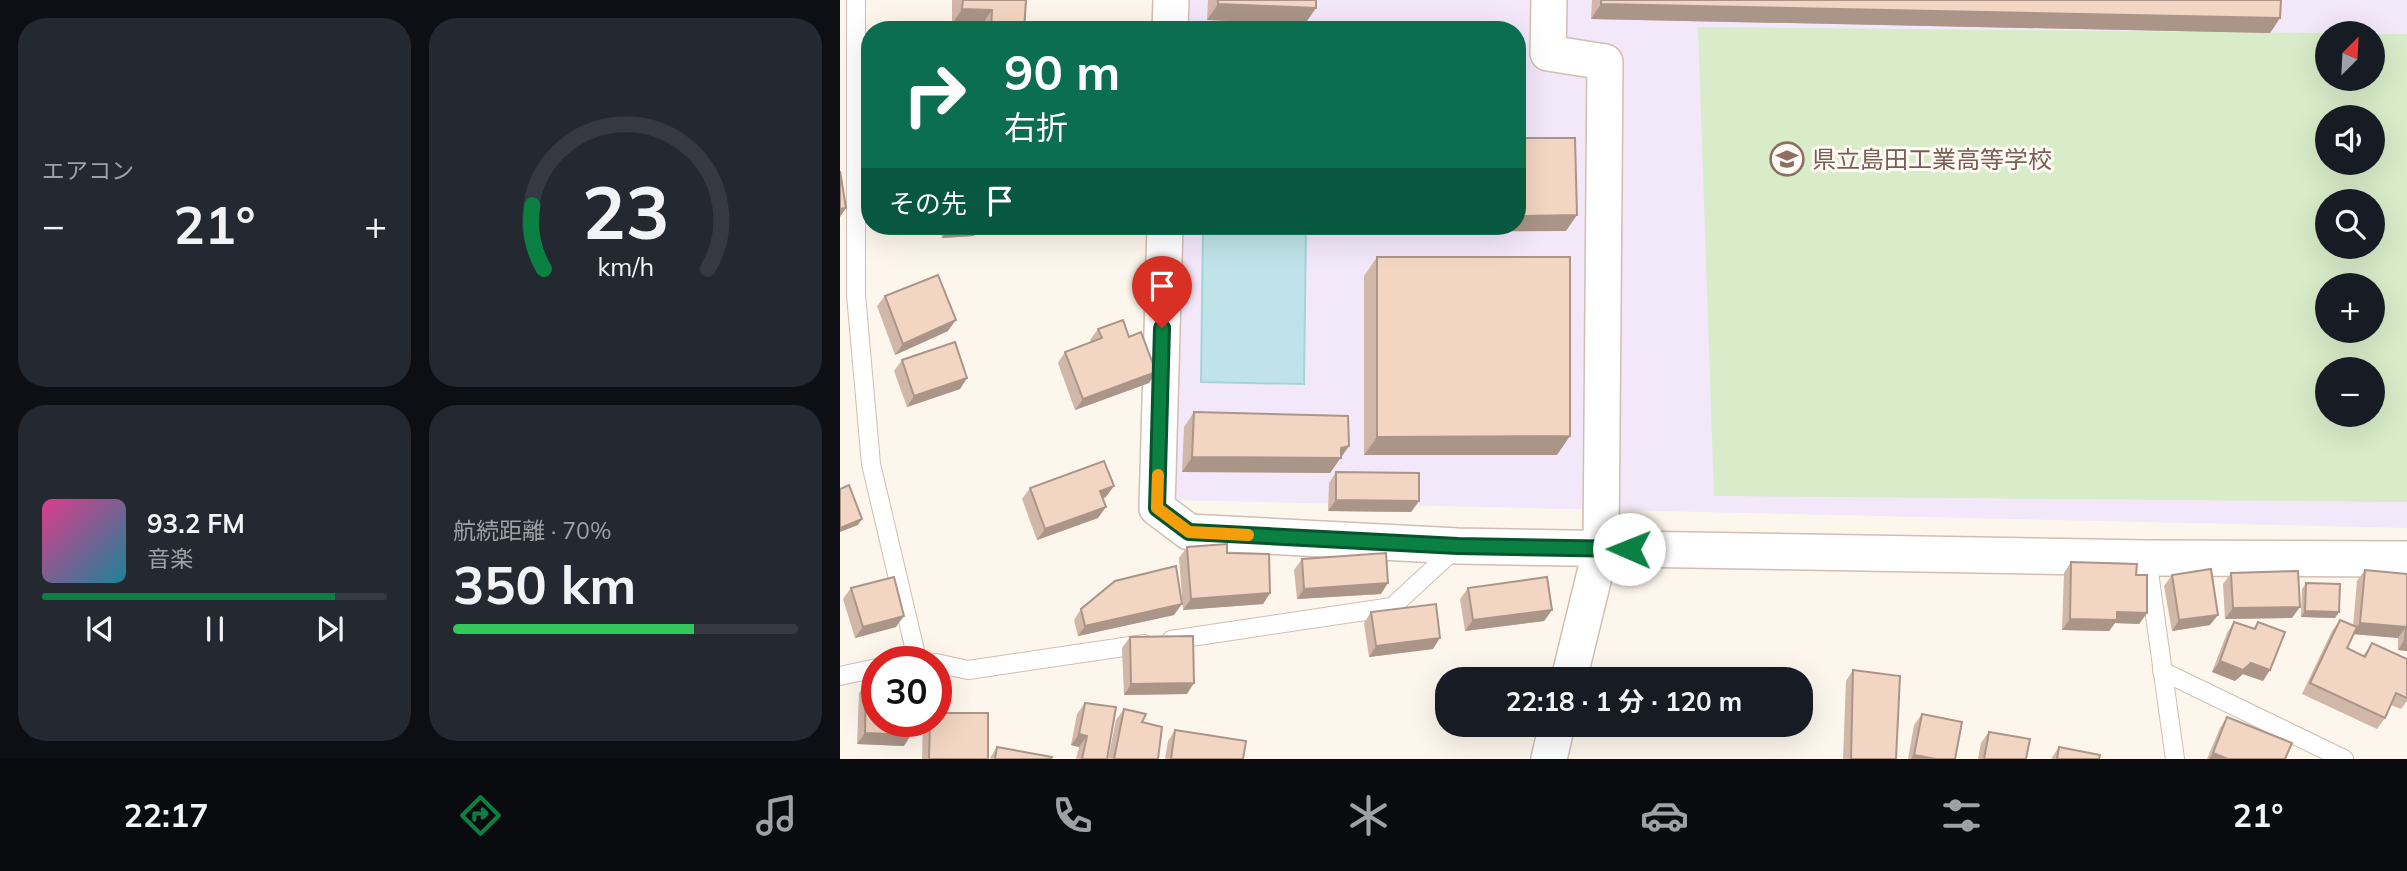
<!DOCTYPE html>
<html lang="ja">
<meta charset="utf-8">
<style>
body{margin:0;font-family:Mulish,"Noto Sans JP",sans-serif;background:#242831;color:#f1f3f6;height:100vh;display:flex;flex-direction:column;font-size:26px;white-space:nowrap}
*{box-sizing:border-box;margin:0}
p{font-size:23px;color:#9ea1a6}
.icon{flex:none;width:38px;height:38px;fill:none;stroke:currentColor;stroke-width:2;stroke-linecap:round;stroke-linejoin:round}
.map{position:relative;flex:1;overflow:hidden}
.sheet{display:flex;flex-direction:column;gap:18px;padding:18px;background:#0d0f14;width:840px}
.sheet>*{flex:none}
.hud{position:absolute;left:21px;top:21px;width:665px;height:214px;border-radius:28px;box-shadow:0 7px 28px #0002;background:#0b6e4f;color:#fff;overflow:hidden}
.needle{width:46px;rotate:24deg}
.buttons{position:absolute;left:1475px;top:21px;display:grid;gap:14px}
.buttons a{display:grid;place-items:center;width:70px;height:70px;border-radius:50%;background:#171b24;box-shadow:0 7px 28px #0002;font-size:35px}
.speed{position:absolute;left:21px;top:646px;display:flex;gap:14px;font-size:35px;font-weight:700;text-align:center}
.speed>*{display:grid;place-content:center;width:91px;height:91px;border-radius:50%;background:#171b24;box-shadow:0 7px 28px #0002;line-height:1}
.speed .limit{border:10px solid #d22;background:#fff;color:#111}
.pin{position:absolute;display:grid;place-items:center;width:60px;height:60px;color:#fff;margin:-72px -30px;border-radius:50% 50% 50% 0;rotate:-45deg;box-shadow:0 0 7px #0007}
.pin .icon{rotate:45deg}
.me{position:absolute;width:77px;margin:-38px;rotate:271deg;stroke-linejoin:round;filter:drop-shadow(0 0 5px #0008)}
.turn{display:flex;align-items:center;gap:24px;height:147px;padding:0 28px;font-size:32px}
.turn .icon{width:91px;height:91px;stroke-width:2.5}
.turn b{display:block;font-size:49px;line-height:60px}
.then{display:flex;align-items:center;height:66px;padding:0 28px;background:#0003;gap:14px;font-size:26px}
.big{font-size:52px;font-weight:700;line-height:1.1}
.sheet .card{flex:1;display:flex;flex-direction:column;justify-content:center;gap:10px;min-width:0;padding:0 24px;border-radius:28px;background:#242831}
.sheet .dial{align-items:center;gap:0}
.dial svg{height:182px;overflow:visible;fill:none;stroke:#363941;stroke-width:7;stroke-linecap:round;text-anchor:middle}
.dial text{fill:#f1f3f6;stroke:none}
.song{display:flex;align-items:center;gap:21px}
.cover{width:84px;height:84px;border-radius:10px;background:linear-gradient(135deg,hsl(330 70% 55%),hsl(190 70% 35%))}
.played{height:7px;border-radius:4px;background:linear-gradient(90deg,#0b8043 85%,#363941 85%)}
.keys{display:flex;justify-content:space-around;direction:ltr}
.heat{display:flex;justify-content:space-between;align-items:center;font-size:38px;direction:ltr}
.charge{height:10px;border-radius:5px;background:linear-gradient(90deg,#34c759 70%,#363941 0)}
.sheet .tiles{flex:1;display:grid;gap:18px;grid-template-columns:repeat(2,1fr)}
.trip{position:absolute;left:595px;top:667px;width:378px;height:70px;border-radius:28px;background:#171b24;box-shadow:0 7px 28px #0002;font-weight:700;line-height:70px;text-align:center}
.tabs{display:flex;height:112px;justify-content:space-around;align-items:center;background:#090b0e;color:#9ea1a6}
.tabs .icon{width:49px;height:49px}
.tabs .active{color:#0b8043}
.tabs b{font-size:32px;color:#f1f3f6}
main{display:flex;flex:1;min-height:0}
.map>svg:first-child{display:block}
.education{fill:#f3e8fa;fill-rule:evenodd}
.green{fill:#d8ecc9;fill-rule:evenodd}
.water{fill:#bfe3e8;stroke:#a5d3da;stroke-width:2}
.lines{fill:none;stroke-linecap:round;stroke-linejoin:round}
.lane-casing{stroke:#d1beb0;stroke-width:20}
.street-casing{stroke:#d1beb0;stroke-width:38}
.lane{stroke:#fff;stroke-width:18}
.street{stroke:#fff;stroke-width:35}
.wall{fill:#d1b7a8}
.shaded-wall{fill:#aa9588}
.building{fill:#f3d5c3;stroke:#aa9588;stroke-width:2}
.route-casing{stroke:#07532c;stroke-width:18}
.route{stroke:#0b8043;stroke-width:12}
.slow{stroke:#f59e0b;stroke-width:12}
.labels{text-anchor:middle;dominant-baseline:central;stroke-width:6;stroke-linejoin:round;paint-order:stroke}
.education-label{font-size:24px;fill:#785e54;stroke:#fffaf3;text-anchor:start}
</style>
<main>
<section class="sheet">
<div class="tiles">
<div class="card"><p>エアコン</p>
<div class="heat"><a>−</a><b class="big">21°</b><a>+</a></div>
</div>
<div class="card dial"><svg viewBox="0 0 100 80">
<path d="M14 69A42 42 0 1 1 86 69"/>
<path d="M14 69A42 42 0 0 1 9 41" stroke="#0b8043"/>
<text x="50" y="56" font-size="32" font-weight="700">23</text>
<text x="50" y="72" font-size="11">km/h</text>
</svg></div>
<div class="card">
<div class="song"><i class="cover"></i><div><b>93.2 FM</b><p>音楽</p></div></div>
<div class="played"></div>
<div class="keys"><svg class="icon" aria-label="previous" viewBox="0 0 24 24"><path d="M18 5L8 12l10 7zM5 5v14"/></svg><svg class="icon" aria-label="pause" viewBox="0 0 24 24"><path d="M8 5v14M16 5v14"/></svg><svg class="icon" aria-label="next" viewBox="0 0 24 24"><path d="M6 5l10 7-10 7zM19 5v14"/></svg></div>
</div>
<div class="card"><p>航続距離 · 70%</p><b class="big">350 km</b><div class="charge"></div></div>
</div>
</section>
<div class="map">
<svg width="1567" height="759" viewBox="0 0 1567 759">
<rect width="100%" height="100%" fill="#fdf6ec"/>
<path class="education" d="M350,0H1567V528L330,500L341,226H677V30H349ZM1488,33H1533V79H1488ZM1488,117H1533V163H1488ZM1488,201H1533V247H1488ZM1488,285H1533V331H1488ZM1488,369H1533V415H1488Z"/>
<path class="green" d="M858,27L1487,33L1488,79H1533V34H1567V502L874,496ZM1488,117H1533V163H1488ZM1488,201H1533V247H1488ZM1488,285H1533V331H1488ZM1488,369H1533V415H1488Z"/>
<polygon class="water" points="363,226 466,226 464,384 361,382"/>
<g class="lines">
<defs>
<g id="lane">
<polyline points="16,0 16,295 31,464 77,659"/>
<polyline points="1307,558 1335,759"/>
<polyline points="331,640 552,607 617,547"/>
<polyline points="96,663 128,670 304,644"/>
<polyline points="1322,671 1504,759"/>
<polyline points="0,676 37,668"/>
</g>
<g id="street">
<polyline points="709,0 708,53 765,62 761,548 729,679"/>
<polyline points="330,30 331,0"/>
<polyline points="325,226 317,508 349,532 618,546 1307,558 1567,559"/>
<polyline points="709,759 717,724"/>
</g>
</defs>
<use href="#lane" class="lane-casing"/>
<use href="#street" class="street-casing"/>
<use href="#lane" class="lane"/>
<use href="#street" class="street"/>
</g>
<g class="wall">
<polygon points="112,0 186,0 184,30 141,30 142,25 112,24"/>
<polygon points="368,0 476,0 465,24 367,20"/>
<polygon points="752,0 1441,0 1440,18 1430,33 751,19"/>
<polygon points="100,226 141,226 134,236 102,238"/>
<polygon points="537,257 717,455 524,455 524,276"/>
<polygon points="45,296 108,331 55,355 37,306"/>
<polygon points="258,329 289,337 316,372 309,383 235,410 218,363 225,352 251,342 250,340"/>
<polygon points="62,360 127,378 120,389 67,407 54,371"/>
<polygon points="354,412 509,446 490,473 342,472 344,427"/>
<polygon points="496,472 579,501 571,512 488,511 489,483"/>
<polygon points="190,488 266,497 262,498 258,518 197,540 182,499"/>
<polygon points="347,547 387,553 430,593 423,604 343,610 339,558"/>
<polygon points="462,559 541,594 457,599 454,570"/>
<polygon points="1231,562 1296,575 1307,613 1299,624 1275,623 1269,631 1222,630 1224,573"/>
<polygon points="1525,570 1567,574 1567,651 1558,650 1558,638 1514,634 1507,648 1523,656 1532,643 1567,659 1567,701 1561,709 1551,705 1545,718 1537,729 1462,694 1492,631 1500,620 1513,626 1517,581"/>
<polygon points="1391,573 1452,618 1385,619 1383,584"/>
<polygon points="1332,575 1370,625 1332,631 1324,586"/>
<polygon points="1466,583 1499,612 1495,618 1461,617 1462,589"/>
<polygon points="11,588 56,627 15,638 3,599"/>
<polygon points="628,588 712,610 704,621 625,631 620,599"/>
<polygon points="241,609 334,615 238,636 234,620"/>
<polygon points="531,612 593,649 529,657 524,623"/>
<polygon points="1394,622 1413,629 1418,622 1423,681 1403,674 1395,681 1372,672 1387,633"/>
<polygon points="290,637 347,694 284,695 282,648"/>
<polygon points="1013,670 1056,759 1003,759 1006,681"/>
<polygon points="26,682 64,746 17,744 19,693"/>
<polygon points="245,703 267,759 236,759 239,747 231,745 237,714"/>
<polygon points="284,709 302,722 318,759 268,759 276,720"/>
<polygon points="1082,714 1115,759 1068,759 1074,725"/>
<polygon points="1387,717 1445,759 1367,759 1380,728"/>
<polygon points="85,721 96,721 148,759 82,759 83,724"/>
<polygon points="335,730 403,759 325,759 328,741"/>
<polygon points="1149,732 1186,759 1138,759 1141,743"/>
<polygon points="157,747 155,759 150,759 150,758"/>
<polygon points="1219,747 1259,759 1211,759"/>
</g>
<g class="shaded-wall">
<polygon points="378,4 476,8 465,24 367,20"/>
<polygon points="761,4 1440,18 1430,33 751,19"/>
<polygon points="122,9 152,10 142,25 112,24"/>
<polygon points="6,208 0,217 0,209"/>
<polygon points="737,215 726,231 529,232 534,226 677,226 677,216"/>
<polygon points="131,226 141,226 134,236 102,238 109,227"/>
<polygon points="116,320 108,331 55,355 63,344"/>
<polygon points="316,372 309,383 235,410 243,399"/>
<polygon points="127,378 120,389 67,407 74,396"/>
<polygon points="730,436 717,455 524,455 537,437"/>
<polygon points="509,446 490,473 342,472 352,457 501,448"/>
<polygon points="274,486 266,497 252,502 260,491"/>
<polygon points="496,500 579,501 571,512 488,511"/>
<polygon points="266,507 258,518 197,540 205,529"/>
<polygon points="22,519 18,525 0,532 0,528"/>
<polygon points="548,583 541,594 457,599 464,589"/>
<polygon points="430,593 423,604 343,610 351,599"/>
<polygon points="342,604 334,615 238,636 245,626"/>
<polygon points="1460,607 1452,618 1385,619 1393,608"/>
<polygon points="712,610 704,621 625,631 633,620"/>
<polygon points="1465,611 1499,612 1495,618 1461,617"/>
<polygon points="1277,612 1307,613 1299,624 1275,623 1269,631 1222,630 1230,619"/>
<polygon points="1378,615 1370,625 1332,631 1339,620"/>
<polygon points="64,616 56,627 15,638 23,627"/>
<polygon points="1520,623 1566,627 1558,638 1512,634"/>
<polygon points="600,638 593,649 529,657 536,646"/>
<polygon points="1565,639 1567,639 1567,651 1558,650"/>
<polygon points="1380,661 1411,663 1430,670 1423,681 1403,674 1395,681 1372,672"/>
<polygon points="354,683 347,694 284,695 291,684"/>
<polygon points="25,733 71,735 64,746 17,744"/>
<polygon points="239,734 247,736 239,747 231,745"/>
<polygon points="1373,753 1388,759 1369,759"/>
<polygon points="1074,755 1096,759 1071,759"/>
</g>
<g class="building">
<polygon points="123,0 186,0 184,30 151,30 152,10 122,9"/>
<polygon points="378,0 476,0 476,8 378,4"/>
<polygon points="761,0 1441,0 1440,18 761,4"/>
<polygon points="677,138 735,138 737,215 677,216"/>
<polygon points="0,171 6,208 0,209"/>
<polygon points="109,226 131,226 109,227"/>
<polygon points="537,257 730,257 730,436 537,437"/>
<polygon points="98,275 116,320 63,344 45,296"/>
<polygon points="283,320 289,337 301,332 316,372 243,399 225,352 262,338 258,329"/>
<polygon points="115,342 127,378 74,396 62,360"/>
<polygon points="354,412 508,416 509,446 501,448 501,458 352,457"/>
<polygon points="264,461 274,486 260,491 266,507 205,529 190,488"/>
<polygon points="496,472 579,473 579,501 496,500"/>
<polygon points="9,485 22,519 0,528 0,489"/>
<polygon points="387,544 387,553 429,554 430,593 351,599 347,547"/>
<polygon points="546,553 548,583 464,589 462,559"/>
<polygon points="1231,562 1297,564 1296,575 1307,575 1307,613 1277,612 1277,620 1230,619"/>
<polygon points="336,566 342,604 245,626 241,609 275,581"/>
<polygon points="1371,569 1378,615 1339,620 1332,575"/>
<polygon points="1525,570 1567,574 1567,639 1565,639 1566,627 1520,623"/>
<polygon points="1458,571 1460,607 1393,608 1391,573"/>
<polygon points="54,577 64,616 23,627 11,588"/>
<polygon points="707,577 712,610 633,620 628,588"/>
<polygon points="1466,583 1500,584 1499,612 1465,611"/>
<polygon points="596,604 600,638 536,646 531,612"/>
<polygon points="1500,620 1517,627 1507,648 1525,657 1532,643 1567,659 1567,698 1556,693 1545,718 1470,683"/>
<polygon points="1394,622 1415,629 1418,622 1445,632 1430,670 1411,663 1403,670 1380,661"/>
<polygon points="353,636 354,683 291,684 290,637"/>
<polygon points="1013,670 1060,676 1056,759 1011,759"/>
<polygon points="26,682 37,682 37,721 72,721 71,735 25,733"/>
<polygon points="245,703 276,707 267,759 242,759 247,736 239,734"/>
<polygon points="284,709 306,714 302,722 322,727 318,759 274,759"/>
<polygon points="96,713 148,713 148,759 89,759 90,721 96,721"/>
<polygon points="1082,714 1122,722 1115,759 1096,759 1074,755"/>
<polygon points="1387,717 1452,743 1445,759 1388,759 1373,753"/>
<polygon points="335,730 406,741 403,759 331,759"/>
<polygon points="1149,732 1190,739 1186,759 1144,759"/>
<polygon points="157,747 212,757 211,759 155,759"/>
<polygon points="1219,747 1260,755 1259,759 1217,759"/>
</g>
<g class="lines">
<defs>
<polyline id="route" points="322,328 317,508 349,532 618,546 789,549"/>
</defs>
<use href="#route" class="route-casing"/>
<use href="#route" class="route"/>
<polyline class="slow" points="318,475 317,508 349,532 408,535"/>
</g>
<defs>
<symbol id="school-ring" viewBox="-11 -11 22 22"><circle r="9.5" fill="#fffaf3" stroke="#8d6e63" stroke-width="1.5"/><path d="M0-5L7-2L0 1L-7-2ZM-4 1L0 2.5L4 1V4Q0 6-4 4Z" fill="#8d6e63"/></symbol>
</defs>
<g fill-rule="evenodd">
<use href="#school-ring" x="928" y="140" width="38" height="38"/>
</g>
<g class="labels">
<g class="education-label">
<text x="972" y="159">県立島田工業高等学校</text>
</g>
</g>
</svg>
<div class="buttons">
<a><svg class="needle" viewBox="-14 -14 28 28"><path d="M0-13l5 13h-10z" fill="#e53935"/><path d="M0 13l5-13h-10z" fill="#9ea1a6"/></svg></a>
<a><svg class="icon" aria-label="sound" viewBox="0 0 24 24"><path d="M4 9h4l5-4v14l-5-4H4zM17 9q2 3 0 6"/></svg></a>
<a><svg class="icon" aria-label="search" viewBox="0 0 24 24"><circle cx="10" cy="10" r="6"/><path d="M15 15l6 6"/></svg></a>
<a>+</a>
<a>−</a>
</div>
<div class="speed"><div class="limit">30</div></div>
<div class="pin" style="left:322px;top:328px;background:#d93025"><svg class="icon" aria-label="arrive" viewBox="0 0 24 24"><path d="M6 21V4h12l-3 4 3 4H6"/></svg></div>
<svg class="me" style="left:789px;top:549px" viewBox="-20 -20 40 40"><circle r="19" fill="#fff"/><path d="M0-13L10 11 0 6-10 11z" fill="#0b8043"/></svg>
<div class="trip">22:18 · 1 分 · 120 m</div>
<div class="hud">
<div class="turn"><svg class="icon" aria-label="right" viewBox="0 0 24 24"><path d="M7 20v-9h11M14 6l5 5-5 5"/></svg><div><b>90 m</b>右折</div></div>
<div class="then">その先<svg class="icon" aria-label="arrive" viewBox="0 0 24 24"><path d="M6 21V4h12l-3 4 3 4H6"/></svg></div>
</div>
</div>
</main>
<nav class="tabs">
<b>22:17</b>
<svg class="icon active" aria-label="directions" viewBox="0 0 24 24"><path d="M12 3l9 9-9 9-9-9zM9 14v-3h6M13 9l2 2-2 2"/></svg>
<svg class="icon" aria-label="music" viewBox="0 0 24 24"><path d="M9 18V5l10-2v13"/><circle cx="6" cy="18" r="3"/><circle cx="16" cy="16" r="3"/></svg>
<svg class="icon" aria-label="phone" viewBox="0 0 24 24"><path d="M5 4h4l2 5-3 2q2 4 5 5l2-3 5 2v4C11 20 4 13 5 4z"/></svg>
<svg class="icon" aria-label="climate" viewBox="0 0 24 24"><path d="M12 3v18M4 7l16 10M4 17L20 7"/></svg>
<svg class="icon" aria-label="car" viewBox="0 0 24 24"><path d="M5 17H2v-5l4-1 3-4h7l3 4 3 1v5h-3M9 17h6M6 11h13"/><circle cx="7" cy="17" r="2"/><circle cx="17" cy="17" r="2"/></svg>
<svg class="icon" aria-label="filters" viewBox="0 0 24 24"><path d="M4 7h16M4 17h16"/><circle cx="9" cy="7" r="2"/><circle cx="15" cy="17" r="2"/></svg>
<b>21°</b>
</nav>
